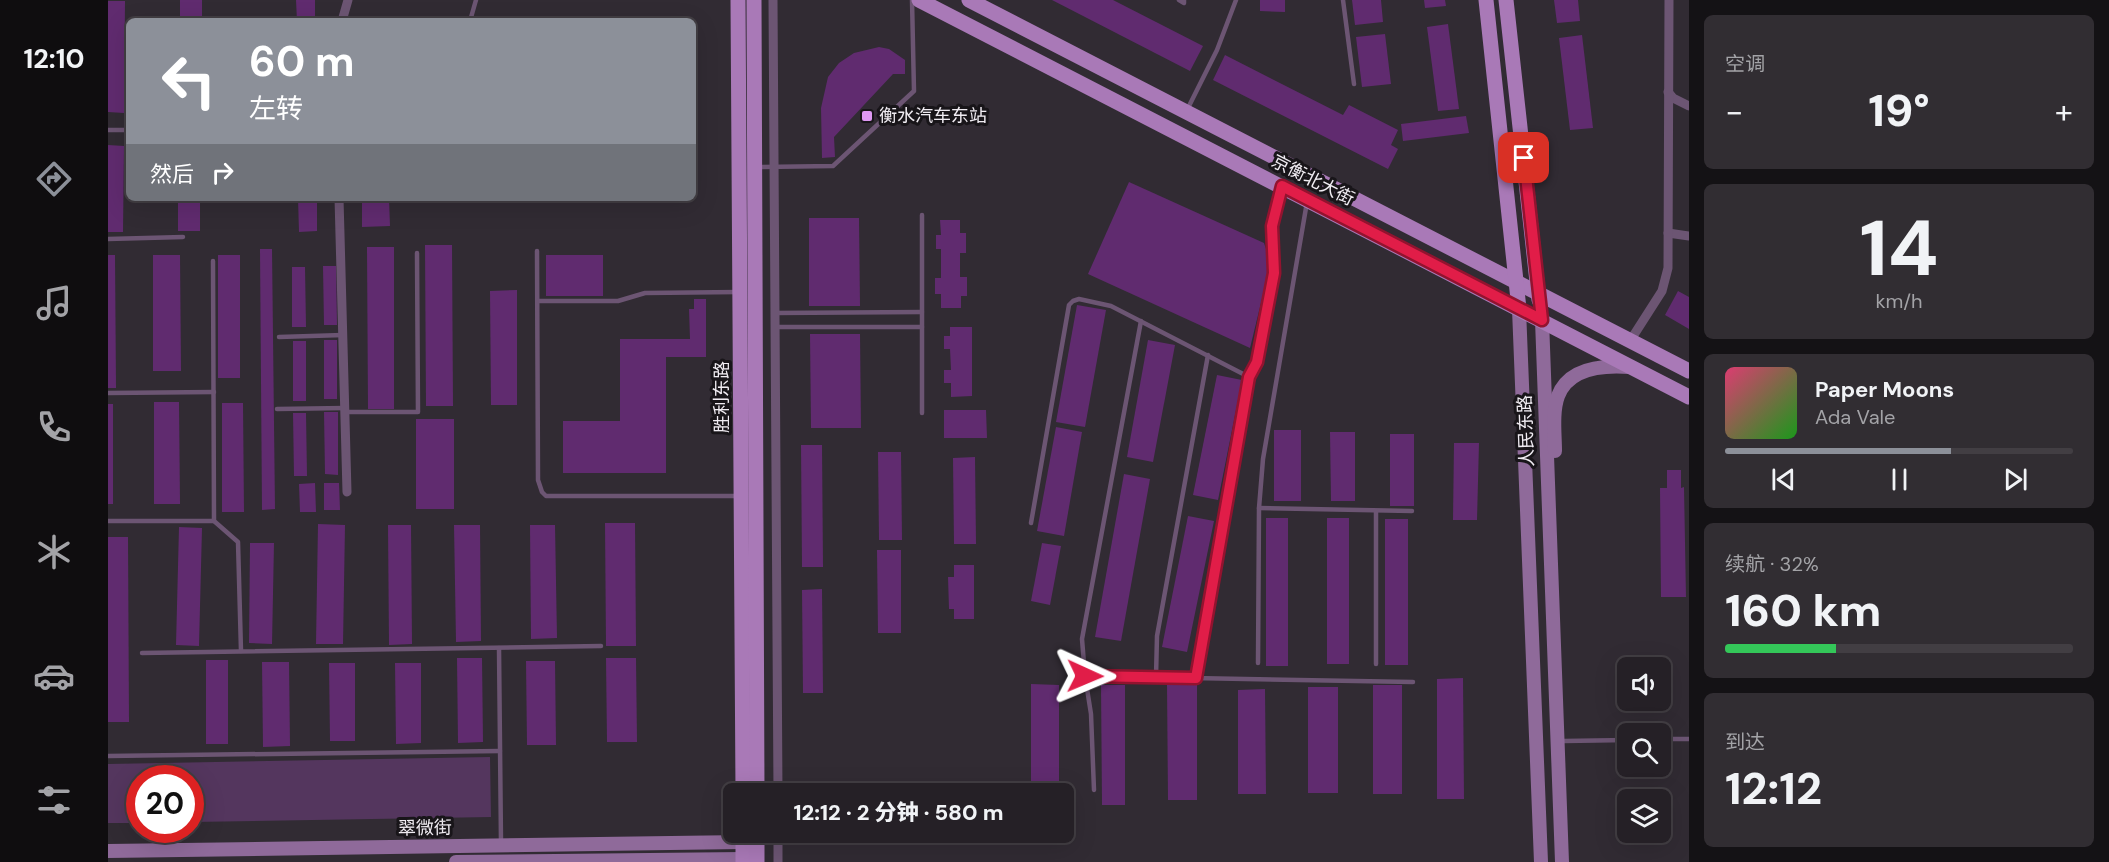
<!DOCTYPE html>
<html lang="zh">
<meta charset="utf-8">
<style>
body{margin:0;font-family:"DM Sans","Noto Sans SC",sans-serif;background:#312d32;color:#f1f3f6;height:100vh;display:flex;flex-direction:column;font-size:22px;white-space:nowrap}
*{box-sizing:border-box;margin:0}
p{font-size:20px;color:#a3a3a7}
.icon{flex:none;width:33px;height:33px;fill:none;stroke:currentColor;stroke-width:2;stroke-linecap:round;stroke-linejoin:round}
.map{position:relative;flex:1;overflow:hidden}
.details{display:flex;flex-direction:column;gap:15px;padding:15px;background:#141215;width:420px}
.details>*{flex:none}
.banner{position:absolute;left:18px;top:18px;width:570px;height:183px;border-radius:9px;box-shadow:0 6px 24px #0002,0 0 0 2px #423e43;background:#8c9099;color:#fff;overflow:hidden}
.tools{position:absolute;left:1509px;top:657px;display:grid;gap:12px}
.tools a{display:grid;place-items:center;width:54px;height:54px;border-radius:9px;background:#252026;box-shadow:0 6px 24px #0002,0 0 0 2px #423e43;font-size:30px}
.speed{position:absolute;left:18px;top:765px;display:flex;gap:12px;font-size:30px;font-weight:700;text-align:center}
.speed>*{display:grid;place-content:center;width:78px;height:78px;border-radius:50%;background:#252026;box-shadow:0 6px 24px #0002,0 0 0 2px #423e43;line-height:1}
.speed .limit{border:9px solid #d22;background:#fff;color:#111}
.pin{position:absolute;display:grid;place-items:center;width:51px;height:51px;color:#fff;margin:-26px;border-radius:12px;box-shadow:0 3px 9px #0006}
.me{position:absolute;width:66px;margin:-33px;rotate:91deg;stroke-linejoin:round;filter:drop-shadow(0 0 4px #0008)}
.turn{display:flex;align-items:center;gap:21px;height:126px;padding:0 24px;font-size:27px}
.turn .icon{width:78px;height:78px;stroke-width:2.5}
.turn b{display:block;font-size:42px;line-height:51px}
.then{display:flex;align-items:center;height:57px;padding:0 24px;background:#0003;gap:12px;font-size:22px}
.big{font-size:45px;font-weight:800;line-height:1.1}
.details .tile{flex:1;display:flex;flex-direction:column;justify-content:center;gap:9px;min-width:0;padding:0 21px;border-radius:9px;background:#312d32}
.details .dial{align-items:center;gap:0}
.dial b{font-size:78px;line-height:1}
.song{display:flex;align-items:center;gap:18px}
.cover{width:72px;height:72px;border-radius:9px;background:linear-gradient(135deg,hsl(340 70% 55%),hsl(120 70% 35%))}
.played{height:6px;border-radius:3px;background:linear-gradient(90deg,#8c9099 65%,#423e43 65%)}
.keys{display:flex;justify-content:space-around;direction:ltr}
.heat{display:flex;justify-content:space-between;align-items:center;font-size:33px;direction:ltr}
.charge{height:9px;border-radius:4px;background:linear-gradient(90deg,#34c759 32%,#423e43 0)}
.trip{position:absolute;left:615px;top:783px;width:351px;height:60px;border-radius:9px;background:#252026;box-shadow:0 6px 24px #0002,0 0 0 2px #423e43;font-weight:800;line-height:60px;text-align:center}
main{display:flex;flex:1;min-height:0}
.dock{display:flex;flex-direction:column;width:108px;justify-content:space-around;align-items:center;background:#0f0d0f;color:#a3a3a7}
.dock .icon{width:42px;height:42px}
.dock .on{color:#8c9099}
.dock b{font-size:27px;color:#f1f3f6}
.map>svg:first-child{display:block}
.green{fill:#54365e}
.building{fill:#602b6f}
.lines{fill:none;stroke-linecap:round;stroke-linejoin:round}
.lane{stroke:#6c5573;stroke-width:4.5}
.street{stroke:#6c5573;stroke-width:9}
.secondary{stroke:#8f6a9a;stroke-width:14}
.primary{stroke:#a979b7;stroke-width:15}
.route-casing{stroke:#92132f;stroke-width:15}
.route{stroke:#e11d48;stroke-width:10}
.poi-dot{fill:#de98f2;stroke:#181519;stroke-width:2}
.labels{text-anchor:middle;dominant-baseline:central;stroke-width:6;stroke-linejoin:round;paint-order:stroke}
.poi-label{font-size:18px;fill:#f0ecf2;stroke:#181519;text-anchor:start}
.street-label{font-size:18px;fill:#f0ecf2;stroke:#181519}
</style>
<main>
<nav class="dock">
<b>12:10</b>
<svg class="icon on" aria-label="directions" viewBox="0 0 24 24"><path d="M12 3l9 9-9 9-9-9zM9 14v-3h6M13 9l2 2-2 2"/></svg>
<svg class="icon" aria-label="music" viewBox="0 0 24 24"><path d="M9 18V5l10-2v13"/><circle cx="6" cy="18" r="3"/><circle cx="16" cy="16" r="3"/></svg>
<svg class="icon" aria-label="phone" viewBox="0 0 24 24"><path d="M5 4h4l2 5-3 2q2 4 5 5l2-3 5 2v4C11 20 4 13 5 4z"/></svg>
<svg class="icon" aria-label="climate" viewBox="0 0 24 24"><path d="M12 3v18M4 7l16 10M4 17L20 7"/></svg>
<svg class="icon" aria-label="car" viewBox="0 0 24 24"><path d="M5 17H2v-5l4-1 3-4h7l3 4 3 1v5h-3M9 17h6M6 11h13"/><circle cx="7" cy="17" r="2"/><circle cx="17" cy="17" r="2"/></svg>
<svg class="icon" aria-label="filters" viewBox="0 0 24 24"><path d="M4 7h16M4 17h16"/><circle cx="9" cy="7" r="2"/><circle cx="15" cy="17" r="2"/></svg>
</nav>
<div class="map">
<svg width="1581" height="862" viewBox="0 0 1581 862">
<rect width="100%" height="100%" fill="#312b33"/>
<polygon class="green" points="382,757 383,817 83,822 82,778 32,778 31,823 0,823 0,764"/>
<g class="building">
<rect x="72" y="0" width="22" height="21"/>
<polygon points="188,0 207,0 207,21 189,21"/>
<polygon points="944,0 1005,0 1095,46 1082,71"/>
<polygon points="1152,0 1177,0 1177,12 1152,11"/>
<polygon points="1244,0 1273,0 1275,22 1247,25"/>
<polygon points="1316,0 1337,0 1338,6 1317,8"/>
<polygon points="1446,0 1470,0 1472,21 1449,23"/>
<polygon points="0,1 17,1 16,113 0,112"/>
<polygon points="1340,24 1351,109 1330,111 1319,27"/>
<polygon points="1277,34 1283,84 1254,87 1248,37"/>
<polygon points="1474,35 1485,128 1462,130 1451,38"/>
<polygon points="771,47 781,49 797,60 797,74 785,74 726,137 727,157 714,158 713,108 720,77 731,63 746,53"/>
<polygon points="1117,55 1235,115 1241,105 1290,130 1283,145 1290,149 1280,169 1105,80"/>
<polygon points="1358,116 1361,133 1295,141 1293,124"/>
<polygon points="0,145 16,146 15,232 0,232"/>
<polygon points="1021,182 1156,243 1161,258 1161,270 1142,348 980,274"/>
<rect x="70" y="198" width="22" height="33"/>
<polygon points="190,198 209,198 209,231 191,232"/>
<polygon points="254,198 281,198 282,226 254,227"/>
<polygon points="701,218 751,218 752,306 701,306"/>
<polygon points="832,220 852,220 852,233 858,233 858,253 852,253 852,277 859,277 859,296 853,296 853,308 833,308 833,294 827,294 827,278 833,278 833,249 828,249 828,235 833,235"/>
<polygon points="317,245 344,245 345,406 318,406"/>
<polygon points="259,247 286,247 286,409 260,409"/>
<polygon points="152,249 164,249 167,509 154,510"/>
<polygon points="0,255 7,255 8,388 0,388"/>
<polygon points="45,255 72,255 73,371 45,371"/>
<rect x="110" y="255" width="22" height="123"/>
<rect x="438" y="255" width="57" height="41"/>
<polygon points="215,266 228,266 229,325 216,325"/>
<polygon points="184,267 197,267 198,327 184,327"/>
<polygon points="409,290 409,405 383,405 382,291"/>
<polygon points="1570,291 1581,297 1581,329 1557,315"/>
<polygon points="586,299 598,299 598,357 558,357 558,473 455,473 455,421 512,421 512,339 582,339 581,309 586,309"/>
<polygon points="969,305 998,310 977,427 948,422"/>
<polygon points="842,327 864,327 864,396 843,397 843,383 836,383 836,370 843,370 842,349 836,349 836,336 842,336"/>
<polygon points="702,334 752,334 753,428 703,428"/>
<rect x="216" y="340" width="13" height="59"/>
<polygon points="1040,340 1067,345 1045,462 1019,457"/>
<rect x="185" y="341" width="13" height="60"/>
<polygon points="1109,375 1134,380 1110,500 1085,495"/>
<polygon points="46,402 71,402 72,504 46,504"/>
<polygon points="114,403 135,403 136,512 114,512"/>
<rect x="0" y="404" width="5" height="100"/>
<polygon points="836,410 878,410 879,438 836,438"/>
<polygon points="216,412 230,412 230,475 217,474"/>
<polygon points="185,413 198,413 199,476 186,476"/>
<rect x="308" y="419" width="38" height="90"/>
<polygon points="948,427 974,432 956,536 929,531"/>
<rect x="1166" y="430" width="27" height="71"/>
<polygon points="1222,432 1247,432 1247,501 1223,501"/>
<rect x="1282" y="434" width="24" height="72"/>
<polygon points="1346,443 1371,443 1369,520 1345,520"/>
<polygon points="693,445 714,445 715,567 694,567"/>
<polygon points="770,452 793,452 794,540 771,540"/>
<polygon points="867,457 868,544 846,544 845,458"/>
<polygon points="1559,470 1573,470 1573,488 1576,487 1578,597 1553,597 1552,488 1559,488"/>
<polygon points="1016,474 1042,479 1013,641 987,637"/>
<polygon points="207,483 208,512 192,512 191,484"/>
<polygon points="216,483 231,483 232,510 216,510"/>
<polygon points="1080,516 1106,521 1079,652 1054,647"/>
<rect x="1158" y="518" width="22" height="148"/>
<rect x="1219" y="518" width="22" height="146"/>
<rect x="1277" y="519" width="23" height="146"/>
<polygon points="497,523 527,523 528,646 498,646"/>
<polygon points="210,524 237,525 235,644 208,644"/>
<polygon points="280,525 303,525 304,644 281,645"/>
<polygon points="346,525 372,525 373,641 348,642"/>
<polygon points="422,525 447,525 449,638 423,639"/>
<polygon points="71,527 94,528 91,646 68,645"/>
<polygon points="0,537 20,537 21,722 0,722"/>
<polygon points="142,543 166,543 164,644 141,643"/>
<polygon points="934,543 953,546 942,605 923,601"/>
<polygon points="769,550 793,550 793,633 770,633"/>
<polygon points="846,565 866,565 866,619 846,619 846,609 841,609 840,577 846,577"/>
<polygon points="714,589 715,693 695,693 694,590"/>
<polygon points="349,658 374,658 375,742 350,743"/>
<polygon points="498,658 528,658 529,742 499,742"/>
<rect x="98" y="660" width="22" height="84"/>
<polygon points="418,661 447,661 448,745 419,745"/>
<polygon points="154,662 181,662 182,746 155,747"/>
<polygon points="221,663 247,663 247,741 222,741"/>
<polygon points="287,663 313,663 313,743 288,744"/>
<polygon points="1355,678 1356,799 1329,799 1329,679"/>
<polygon points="923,684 951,685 951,794 923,794"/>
<polygon points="1059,684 1089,685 1089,800 1060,800"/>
<polygon points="993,685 1017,685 1017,805 994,805"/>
<rect x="1265" y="685" width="29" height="109"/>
<rect x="1200" y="687" width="30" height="106"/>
<polygon points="1157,689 1158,794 1130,794 1130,690"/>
</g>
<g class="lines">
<g class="lane">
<polyline points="1071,0 1076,3 1076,0"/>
<polyline points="1235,0 1246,84"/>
<polyline points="362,21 368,0"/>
<polyline points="1079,110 1109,50 1128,0"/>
<polyline points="0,130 21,130"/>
<polyline points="649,167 725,166 806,91 804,0"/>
<polyline points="0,239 75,237"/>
<polyline points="429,251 430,480 434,492 438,496 631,496"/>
<polyline points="430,301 510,301 537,293 631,292"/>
<polyline points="667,313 814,312"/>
<polyline points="667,327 814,327"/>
<polyline points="171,337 235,335"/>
<polyline points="0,393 106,392"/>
<polyline points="169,409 237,408"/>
<polyline points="237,412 310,412 309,253"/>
<polyline points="814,413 814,215"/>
<polyline points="1151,508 1304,511"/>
<polyline points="0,521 106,521 105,261"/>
<polyline points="106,521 130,542 133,651"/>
<polyline points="923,523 961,305 965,301 971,299 1003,306 1141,377"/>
<polyline points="391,648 393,843"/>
<polyline points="34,653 493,646"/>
<polyline points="1150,663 1151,508 1155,459 1199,202"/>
<polyline points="1268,664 1268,511"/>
<polyline points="977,676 1305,682"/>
<polyline points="1048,677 1049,636 1100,355"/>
<polyline points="1088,678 1141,377 1149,362 1166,273 1164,227 1173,188"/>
<polyline points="1552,739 1581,739"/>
<polyline points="1456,741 1520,740"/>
<polyline points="0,756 392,751"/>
<polyline points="986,790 983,714 977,676 974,639 1033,321"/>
</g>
<g class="street">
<polyline points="665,0 670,794"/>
<polyline points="234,21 240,0"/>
<polyline points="1560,92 1565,98 1581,106"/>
<polyline points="231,198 239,492"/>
<polyline points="1560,233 1581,236"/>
<polyline points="1522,341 1554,291 1560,268 1561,0"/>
<polyline points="670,832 670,862"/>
</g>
<g class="secondary">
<polyline points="1411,309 1433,862"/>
<polyline points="1434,320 1454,862"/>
<path d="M1447,451C1447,435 1444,412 1450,396C1461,367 1496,365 1522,367"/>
<polyline points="0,851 635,842"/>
<polyline points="348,862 635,859"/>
</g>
<g class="primary">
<polyline points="630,0 635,794"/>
<polyline points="646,0 649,794"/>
<polyline points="811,0 1581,397"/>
<polyline points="861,0 1581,371"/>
<polyline points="1378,0 1411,309"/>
<polyline points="1398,0 1431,300"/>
<polyline points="635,832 635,862"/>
<polyline points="649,832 649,862"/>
</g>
</g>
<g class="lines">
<defs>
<polyline id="route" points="977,676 1088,678 1141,377 1149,362 1166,273 1164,226 1174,186 1434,320 1416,158"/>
</defs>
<use href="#route" class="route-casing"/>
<use href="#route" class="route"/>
</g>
<rect class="poi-dot" x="753" y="110" width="12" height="12" rx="3"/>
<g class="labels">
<g class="poi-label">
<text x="771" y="116">衡水汽车东站</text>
</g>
<g class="street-label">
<text transform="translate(1205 180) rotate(27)">京衡北大街</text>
<text transform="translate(614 397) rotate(-90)">胜利东路</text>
<text transform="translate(1418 431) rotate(-92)">人民东路</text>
<text transform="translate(317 828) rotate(-1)">翠微街</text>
</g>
</g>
</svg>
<div class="tools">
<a><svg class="icon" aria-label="sound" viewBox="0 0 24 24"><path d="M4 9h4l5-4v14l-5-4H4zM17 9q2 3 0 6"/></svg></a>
<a><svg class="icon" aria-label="search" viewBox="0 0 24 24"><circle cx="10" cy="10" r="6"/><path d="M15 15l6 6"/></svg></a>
<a><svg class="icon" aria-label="layers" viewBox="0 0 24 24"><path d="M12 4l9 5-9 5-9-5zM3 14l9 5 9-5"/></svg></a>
</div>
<div class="speed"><div class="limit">20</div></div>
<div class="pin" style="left:1416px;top:158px;background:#d93025"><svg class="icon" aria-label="arrive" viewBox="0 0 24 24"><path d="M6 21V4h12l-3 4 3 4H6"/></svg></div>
<svg class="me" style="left:977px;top:676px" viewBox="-20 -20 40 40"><path d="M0-17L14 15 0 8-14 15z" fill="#e11d48" stroke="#fff" stroke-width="4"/></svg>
<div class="trip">12:12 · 2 分钟 · 580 m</div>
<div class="banner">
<div class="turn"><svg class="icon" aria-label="left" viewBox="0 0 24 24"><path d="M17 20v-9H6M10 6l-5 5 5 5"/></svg><div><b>60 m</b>左转</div></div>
<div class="then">然后<svg class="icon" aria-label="right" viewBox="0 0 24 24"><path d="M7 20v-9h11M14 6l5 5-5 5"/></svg></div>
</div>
</div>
<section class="details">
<div class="tile"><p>空调</p>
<div class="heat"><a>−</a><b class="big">19°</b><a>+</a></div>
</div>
<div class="tile dial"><b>14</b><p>km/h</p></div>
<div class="tile">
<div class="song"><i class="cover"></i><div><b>Paper Moons</b><p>Ada Vale</p></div></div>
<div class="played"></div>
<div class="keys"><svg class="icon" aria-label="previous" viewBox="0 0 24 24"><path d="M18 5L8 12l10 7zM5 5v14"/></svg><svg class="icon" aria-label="pause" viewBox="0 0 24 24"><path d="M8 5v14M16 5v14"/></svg><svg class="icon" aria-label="next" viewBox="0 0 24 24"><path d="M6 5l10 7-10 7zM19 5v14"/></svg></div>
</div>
<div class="tile"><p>续航 · 32%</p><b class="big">160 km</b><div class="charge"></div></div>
<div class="tile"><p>到达</p><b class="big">12:12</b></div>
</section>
</main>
